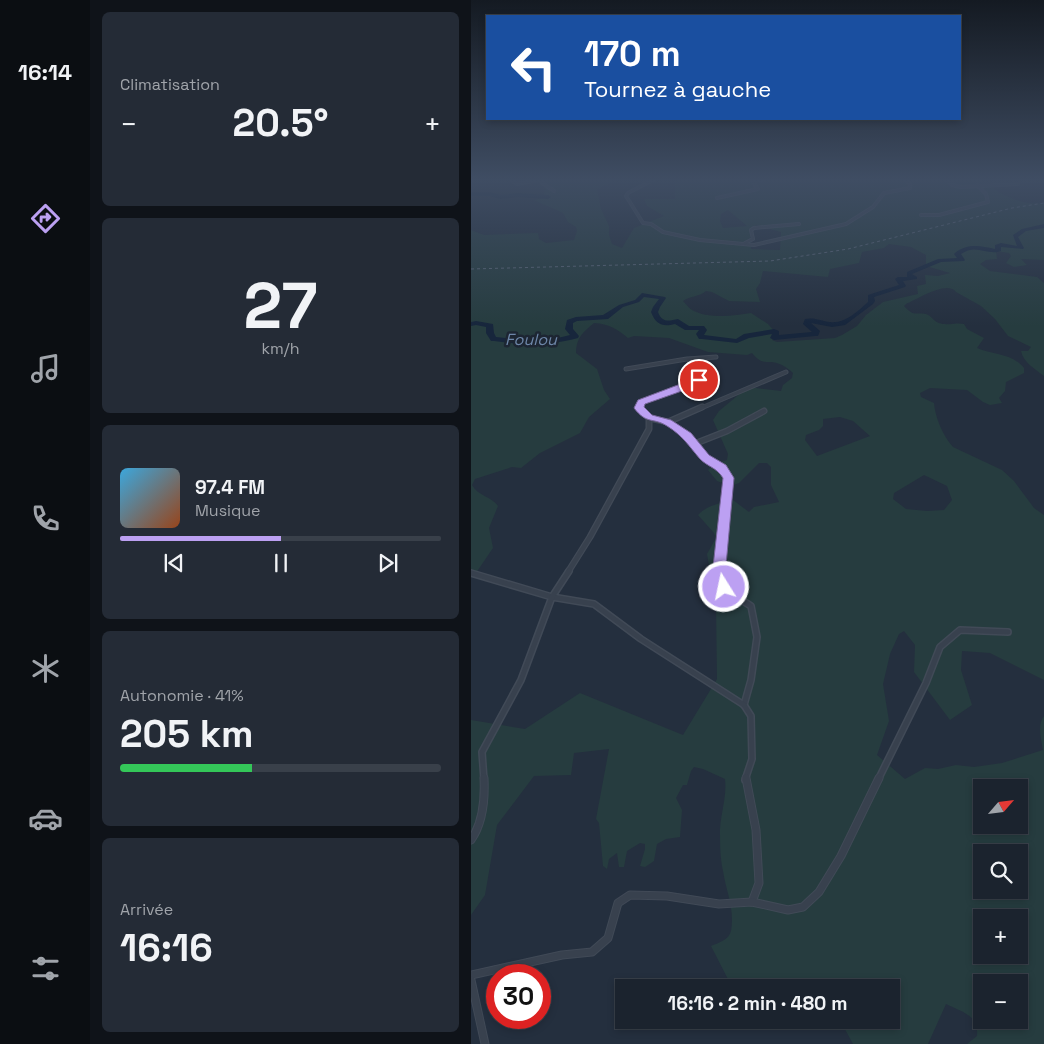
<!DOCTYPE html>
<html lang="fr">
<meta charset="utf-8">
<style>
body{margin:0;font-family:"Space Grotesk",sans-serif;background:#242b36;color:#f1f3f6;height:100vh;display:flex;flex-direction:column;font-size:19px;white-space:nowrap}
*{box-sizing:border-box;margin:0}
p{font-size:16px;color:#a0a4aa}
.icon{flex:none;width:28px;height:28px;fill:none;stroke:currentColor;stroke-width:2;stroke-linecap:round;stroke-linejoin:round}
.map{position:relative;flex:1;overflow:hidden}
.sheet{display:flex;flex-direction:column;gap:12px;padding:12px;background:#0f1319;width:381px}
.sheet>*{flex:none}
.banner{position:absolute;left:15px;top:15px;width:475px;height:105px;border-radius:0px;box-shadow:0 2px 8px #0003,0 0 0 1px #39404a;background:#1a4fa0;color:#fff;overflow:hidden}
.needle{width:32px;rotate:62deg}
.buttons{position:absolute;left:502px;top:779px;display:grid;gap:10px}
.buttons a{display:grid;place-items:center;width:55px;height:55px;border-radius:0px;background:#1b232e;box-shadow:0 2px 8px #0003,0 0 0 1px #39404a;font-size:25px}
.speed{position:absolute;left:15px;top:964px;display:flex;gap:10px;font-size:25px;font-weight:700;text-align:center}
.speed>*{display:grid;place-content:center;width:65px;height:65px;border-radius:50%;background:#1b232e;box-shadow:0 2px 8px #0003,0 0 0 1px #39404a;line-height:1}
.speed .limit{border:8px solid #d22;background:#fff;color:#111}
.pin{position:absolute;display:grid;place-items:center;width:42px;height:42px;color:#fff;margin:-21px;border:2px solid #fff;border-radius:50%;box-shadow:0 1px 5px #0007}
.me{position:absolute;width:55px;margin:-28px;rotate:350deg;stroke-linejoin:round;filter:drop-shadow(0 0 4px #0008)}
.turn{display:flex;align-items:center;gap:18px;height:105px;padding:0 15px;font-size:22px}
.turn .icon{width:65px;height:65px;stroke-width:2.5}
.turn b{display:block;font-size:35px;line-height:42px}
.big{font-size:38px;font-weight:700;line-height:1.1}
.sheet .card{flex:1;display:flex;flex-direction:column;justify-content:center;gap:8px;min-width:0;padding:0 18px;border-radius:8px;background:#242b36}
.sheet .dial{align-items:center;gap:0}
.dial b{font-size:65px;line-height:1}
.song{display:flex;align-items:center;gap:15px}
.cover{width:60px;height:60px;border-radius:8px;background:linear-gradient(135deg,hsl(200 70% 55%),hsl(20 70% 35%))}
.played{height:5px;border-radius:2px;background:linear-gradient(90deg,#bca0f2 50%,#39404a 50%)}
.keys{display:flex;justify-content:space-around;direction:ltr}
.heat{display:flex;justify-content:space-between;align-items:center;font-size:28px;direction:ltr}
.charge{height:8px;border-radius:4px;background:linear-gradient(90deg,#34c759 41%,#39404a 0)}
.trip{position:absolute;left:144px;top:979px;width:285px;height:50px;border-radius:0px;background:#1b232e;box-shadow:0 2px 8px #0003,0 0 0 1px #39404a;font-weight:700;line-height:50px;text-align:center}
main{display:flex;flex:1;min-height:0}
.tabs{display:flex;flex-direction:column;width:90px;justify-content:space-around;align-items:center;background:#0b0e12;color:#a0a4aa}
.tabs .icon{width:35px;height:35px}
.tabs .active{color:#bca0f2}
.tabs b{font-size:22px;color:#f1f3f6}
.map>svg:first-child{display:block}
.green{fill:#263c3f;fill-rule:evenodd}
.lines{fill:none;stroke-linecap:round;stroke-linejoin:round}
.river{fill:#17263c;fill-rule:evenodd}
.street-far4-casing{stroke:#414a57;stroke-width:4}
.street-far3-casing{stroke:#414a57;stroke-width:5}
.street-far2-casing{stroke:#414a57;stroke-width:7}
.street-far1-casing{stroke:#414a57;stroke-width:8}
.street-casing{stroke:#414a57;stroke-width:9}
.street-far4{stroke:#38414e;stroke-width:2.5}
.street-far3{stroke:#38414e;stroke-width:3}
.street-far2{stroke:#38414e;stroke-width:4.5}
.street-far1{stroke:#38414e;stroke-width:5}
.street{stroke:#38414e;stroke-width:7}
.rail{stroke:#5a6575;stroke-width:1;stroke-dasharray:3 3;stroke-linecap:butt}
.route{fill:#bca0f2;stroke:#7a689d}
.labels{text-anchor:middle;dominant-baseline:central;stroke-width:5;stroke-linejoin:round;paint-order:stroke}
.far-water-label{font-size:16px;font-style:italic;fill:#6d86a8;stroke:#1d2633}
</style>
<main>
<nav class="tabs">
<b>16:14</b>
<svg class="icon active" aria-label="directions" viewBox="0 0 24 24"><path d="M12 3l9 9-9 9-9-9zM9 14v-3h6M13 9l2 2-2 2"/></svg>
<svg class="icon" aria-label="music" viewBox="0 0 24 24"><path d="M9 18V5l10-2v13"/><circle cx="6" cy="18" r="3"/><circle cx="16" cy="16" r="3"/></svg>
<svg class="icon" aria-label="phone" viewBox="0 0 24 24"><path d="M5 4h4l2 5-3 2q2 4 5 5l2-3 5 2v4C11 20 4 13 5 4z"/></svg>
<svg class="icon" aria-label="climate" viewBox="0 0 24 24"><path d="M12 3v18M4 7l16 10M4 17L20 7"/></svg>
<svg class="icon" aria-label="car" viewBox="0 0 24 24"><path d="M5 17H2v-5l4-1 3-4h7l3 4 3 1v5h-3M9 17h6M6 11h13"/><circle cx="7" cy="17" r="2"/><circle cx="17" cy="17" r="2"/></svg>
<svg class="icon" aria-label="filters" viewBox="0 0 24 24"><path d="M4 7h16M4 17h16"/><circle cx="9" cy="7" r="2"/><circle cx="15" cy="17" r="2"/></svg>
</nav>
<section class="sheet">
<div class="card"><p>Climatisation</p>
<div class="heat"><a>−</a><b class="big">20.5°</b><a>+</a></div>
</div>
<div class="card dial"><b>27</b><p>km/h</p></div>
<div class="card">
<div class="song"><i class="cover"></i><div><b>97.4 FM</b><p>Musique</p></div></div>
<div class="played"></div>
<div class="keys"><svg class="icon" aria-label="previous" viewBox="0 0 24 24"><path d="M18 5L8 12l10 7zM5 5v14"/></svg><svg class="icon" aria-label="pause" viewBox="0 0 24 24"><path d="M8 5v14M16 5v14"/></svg><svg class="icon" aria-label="next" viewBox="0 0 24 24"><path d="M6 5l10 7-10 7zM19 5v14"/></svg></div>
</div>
<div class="card"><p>Autonomie · 41%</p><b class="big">205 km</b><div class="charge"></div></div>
<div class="card"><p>Arrivée</p><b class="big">16:16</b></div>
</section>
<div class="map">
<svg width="573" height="1044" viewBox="0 0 573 1044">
<rect width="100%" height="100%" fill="#242f3e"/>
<path class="green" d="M72,180H143L140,183L126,189L130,209L138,226V235L141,244L151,248L163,228L193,216L176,206L173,199H204V182L207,180H510C529,194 549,206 573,203V260L550,259L556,265L543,267L535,263L540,256L538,253L525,251L526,259L515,260L509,264L519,271L566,277L573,283V376C565,370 552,362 550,351H557L560,347L537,336L524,319L510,306L485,292C476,280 447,299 435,304L433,306C443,317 443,312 455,314C460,315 463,322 468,323C476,326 485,322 493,324L496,329L513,338L506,348C522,355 541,353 553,368V373L535,382L534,391L528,398L531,403L519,405L512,402L496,390L459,388L449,393L450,397L463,403C464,417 472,436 482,447L531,470L543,481L563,508L573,515V680L519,653L491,651L490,670L501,705L479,720L443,672L444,645L433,631L428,634L419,654L412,684L418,721L406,755L434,779L454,768L467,769L485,765L503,767L531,763L572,750C570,739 566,725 573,716V1044H496L506,1036C508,1015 491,1012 475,1004L457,1044H382L369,1020H420V988L261,987L240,946C247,943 258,940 260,931C264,909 255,891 252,871C249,858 249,842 249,829C250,812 256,796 254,779L232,769L223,767L220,771L216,785H212L205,798L211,810L209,837L195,839L186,844L183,861L174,867L169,866L174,849V844L169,843L156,851L153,867H148L146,853L138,859L136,869L132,866L128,823L125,819L138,749L103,753L100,775L63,776L26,825L14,895L0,915V720L54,729L109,693L212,735L246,679L245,605L236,554L245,538L243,533L227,515C236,505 250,503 262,500L278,512L283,507L308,502L300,485V467L296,463H288L268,483L260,486L246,481L237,470L242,465L256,460L257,454L242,420L248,411L277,387L310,391L312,385L321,378L322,373C319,370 315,367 311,365C298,358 293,368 281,353L276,355L237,352L198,338L163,336L157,338C146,329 138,324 123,323C112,332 105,338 105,353L126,369L133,390L139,399L118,417L109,433L69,453L50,468L41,467L4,479L1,485C7,496 21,497 27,506L18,528L22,548L5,573L0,575V230L13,235L67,233L68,239L75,243L103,240L106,231L105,227L97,222L92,213L63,200L71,198L75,187ZM257,210L276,226L252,228L249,221L250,214ZM285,225L310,232L309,250L280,249L279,231ZM418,244L440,247L455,255V266L479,273L467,276L454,275L455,284L446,286L447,294L412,302L395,315L386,326L371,335L364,338L306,342L301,340L305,333L297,324L280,313C263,316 237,319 221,310C218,308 215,304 212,301C218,296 228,297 235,291L241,292L258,301L289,302L285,289L289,283L292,271L357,277L359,269L388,263L391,252L413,248ZM369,417L382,421L399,436L346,456L334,440L335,435L348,430L352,426V419ZM453,475L476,486L481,500L473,510L456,511L435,509L422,499L423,493ZM511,788H549V825H511ZM511,852H549V890H511ZM511,918H549V955H511ZM511,982H549V1020H511Z"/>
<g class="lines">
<g class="river">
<polygon points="0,192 18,192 30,195 46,193 77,195 80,197 77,199 46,197 30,199 18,196 0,196"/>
<path d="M573,224V228L555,231L547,237L553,248L552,249L530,247V251C516,256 505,243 490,254L494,260L493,261L470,262L441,274L446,277V279L432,281L435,286L434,287L403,297L404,301L402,304L374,325L361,327L340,323L349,331L347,336H344L303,340L299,338L301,334L278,338L266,343L231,339H228L225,334L228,330H214L204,324C192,327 185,325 180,312L182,307L188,299L173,297L168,302L152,307L137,319L106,321L102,323V329L108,336L107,338C78,346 52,345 23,341H20L15,333V327L5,325L0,326V322L5,321L22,324L23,333L25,337C50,340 75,342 99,335L94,329L96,320L105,317L132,315L148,305L164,300L171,293L194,297L195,298L189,307L187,312C191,323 198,321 207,319L218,326H233L236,330L233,335L265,339L273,334L303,329L308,331V335L341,332L332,324L334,319C344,317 350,321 359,322C374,324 387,311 397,302V295L428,285L424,279L427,277H436V272L467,259L486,258L483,254L484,253C497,243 509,246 524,249V245L530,243L546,246L542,235L551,229Z"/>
</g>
<defs>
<g id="street-far4">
<polyline points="40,180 46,184 68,180"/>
<polyline points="67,180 83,191"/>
<polyline points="182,180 157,193 155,196 172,223 180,224 192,232 229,240 283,245 375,224 402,207 413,193 439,188 439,184 434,180"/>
<polyline points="476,180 481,185 490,187 547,184"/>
<polyline points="246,198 287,189 282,182 290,180"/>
<polyline points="450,215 468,215 517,202 515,194 506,185"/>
<polyline points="274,243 282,239 280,230 283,228 328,224"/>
</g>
<g id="street-far3">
<polyline points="155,369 216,359 245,357"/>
<polyline points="168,409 170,402 228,380 218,360"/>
<polyline points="228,409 315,372"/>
</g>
<g id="street-far2">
<polyline points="178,418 197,422 217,436 234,458 251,467 258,478 247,572"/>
<polyline points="197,422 231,407"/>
<polyline points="223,444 256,431 293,411"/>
<polyline points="97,572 119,537 178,429 178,418 167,407"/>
</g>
<g id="street-far1">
<path d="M248,571C246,588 268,598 280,606L286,637L280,680L273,705"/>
<polyline points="0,573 81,597 123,604 170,639 273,705 280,716 281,759 274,780"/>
<polyline points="13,780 11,752 50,680 81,597 98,571"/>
<polyline points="407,780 455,683 469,647 489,630 537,632"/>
</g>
<g id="street">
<polyline points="275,778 285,830 288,883 281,902"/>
<path d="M0,840C12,823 14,799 13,778"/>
<polyline points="0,975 91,955 121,952 137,938 147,903 159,895 196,896 248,904 281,902 317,910 332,907 348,892 370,856 408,778"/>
<polyline points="0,980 14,1044"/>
</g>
</defs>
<use href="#street-far4" class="street-far4-casing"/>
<use href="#street-far3" class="street-far3-casing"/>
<use href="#street-far2" class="street-far2-casing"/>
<use href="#street-far1" class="street-far1-casing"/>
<use href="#street" class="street-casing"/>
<use href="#street-far4" class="street-far4"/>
<use href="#street-far3" class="street-far3"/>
<use href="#street-far2" class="street-far2"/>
<use href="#street-far1" class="street-far1"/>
<use href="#street" class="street"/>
<polyline class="rail" points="0,269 299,261 377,249 541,208 573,203"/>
</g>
<linearGradient id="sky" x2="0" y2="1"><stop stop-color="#141a22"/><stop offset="0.55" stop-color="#3f4d63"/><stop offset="1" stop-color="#3f4d63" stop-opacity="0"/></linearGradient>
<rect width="573" height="326" fill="url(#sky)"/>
<path class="route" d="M228,377L233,380L228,385L174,404L173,407L181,415L200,420L220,433L238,455L255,465L263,478L254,576L259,587L257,590L253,592L248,590L241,576L252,478C245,467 237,467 229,459C218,446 211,435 196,426C182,417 176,425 163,408L167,400Z"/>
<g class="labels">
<g class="far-water-label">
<text x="60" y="339">Foulou</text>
</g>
</g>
</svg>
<div class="buttons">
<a><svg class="needle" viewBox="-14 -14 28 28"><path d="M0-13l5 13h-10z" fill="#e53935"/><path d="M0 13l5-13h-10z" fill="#a0a4aa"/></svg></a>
<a><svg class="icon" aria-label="search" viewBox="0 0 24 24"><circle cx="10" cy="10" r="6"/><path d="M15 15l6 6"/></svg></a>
<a>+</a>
<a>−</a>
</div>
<div class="speed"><div class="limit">30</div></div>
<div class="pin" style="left:228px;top:380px;background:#d93025"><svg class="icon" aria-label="arrive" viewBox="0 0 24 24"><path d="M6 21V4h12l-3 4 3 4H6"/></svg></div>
<svg class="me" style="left:253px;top:587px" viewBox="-20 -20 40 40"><circle r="17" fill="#bca0f2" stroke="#fff" stroke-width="3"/><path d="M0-11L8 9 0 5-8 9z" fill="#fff"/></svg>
<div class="trip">16:16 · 2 min · 480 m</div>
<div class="banner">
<div class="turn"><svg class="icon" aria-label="left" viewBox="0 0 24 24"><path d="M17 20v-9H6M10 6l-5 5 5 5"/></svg><div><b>170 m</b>Tournez à gauche</div></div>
</div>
</div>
</main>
